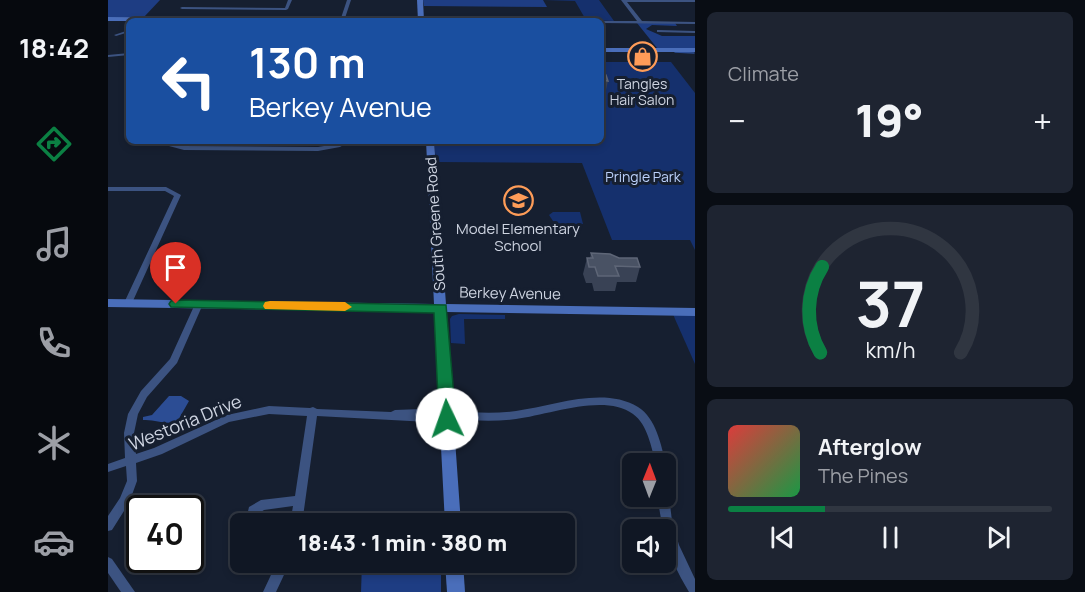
<!DOCTYPE html>
<meta charset="utf-8">
<style>
body{margin:0;font-family:Manrope,sans-serif;background:#1e2431;color:#f1f3f6;height:100vh;display:flex;flex-direction:column;font-size:22px;white-space:nowrap}
*{box-sizing:border-box;margin:0}
p{font-size:20px;color:#9c9fa6}
.icon{flex:none;width:33px;height:33px;fill:none;stroke:currentColor;stroke-width:2;stroke-linecap:round;stroke-linejoin:round}
.map{position:relative;flex:1;overflow:hidden}
.drawer{display:flex;flex-direction:column;gap:12px;padding:12px;background:#090d14;width:390px}
.drawer>*{flex:none}
.guide{position:absolute;left:18px;top:18px;width:478px;height:126px;border-radius:9px;box-shadow:0 3px 9px #0003,0 0 0 2px #303641;background:#1a4fa0;color:#fff;overflow:hidden}
.needle{width:39px;rotate:1deg}
.controls{position:absolute;left:514px;top:453px;display:grid;gap:12px}
.controls a{display:grid;place-items:center;width:54px;height:54px;border-radius:9px;background:#101724;box-shadow:0 3px 9px #0003,0 0 0 2px #303641;font-size:30px}
.speed{position:absolute;left:18px;top:495px;display:flex;gap:12px;font-size:30px;font-weight:700;text-align:center}
.speed>*{display:grid;place-content:center;width:78px;height:78px;border-radius:50%;background:#101724;box-shadow:0 3px 9px #0003,0 0 0 2px #303641;line-height:1}
.speed .limit{border:3px solid #111;border-radius:9px;background:#fff;color:#111}
.pin{position:absolute;display:grid;place-items:center;width:51px;height:51px;color:#fff;margin:-62px -26px;border-radius:50% 50% 50% 0;rotate:-45deg;box-shadow:0 0 6px #0007}
.pin .icon{rotate:45deg}
.me{position:absolute;width:66px;margin:-33px;rotate:357deg;stroke-linejoin:round;filter:drop-shadow(0 0 4px #0008)}
.turn{display:flex;align-items:center;gap:21px;height:126px;padding:0 24px;font-size:27px}
.turn .icon{width:78px;height:78px;stroke-width:2.5}
.turn b{display:block;font-size:42px;line-height:51px}
.big{font-size:45px;font-weight:800;line-height:1.1}
.drawer .card{flex:1;display:flex;flex-direction:column;justify-content:center;gap:9px;min-width:0;padding:0 21px;border-radius:9px;background:#1e2431}
.drawer .dial{align-items:center;gap:0}
.dial svg{height:156px;overflow:visible;fill:none;stroke:#303641;stroke-width:7;stroke-linecap:round;text-anchor:middle}
.dial text{fill:#f1f3f6;stroke:none}
.song{display:flex;align-items:center;gap:18px}
.cover{width:72px;height:72px;border-radius:9px;background:linear-gradient(135deg,hsl(0 70% 55%),hsl(140 70% 35%))}
.played{height:6px;border-radius:3px;background:linear-gradient(90deg,#0b8043 30%,#303641 30%)}
.keys{display:flex;justify-content:space-around;direction:ltr}
.heat{display:flex;justify-content:space-between;align-items:center;font-size:33px;direction:ltr}
.trip{position:absolute;left:122px;top:513px;width:345px;height:60px;border-radius:9px;background:#101724;box-shadow:0 3px 9px #0003,0 0 0 2px #303641;font-weight:800;line-height:60px;text-align:center}
main{display:flex;flex:1;min-height:0}
.tab-bar{display:flex;flex-direction:column;width:108px;justify-content:space-around;align-items:center;background:#06090e;color:#9c9fa6}
.tab-bar .icon{width:42px;height:42px}
.tab-bar .selected{color:#0b8043}
.tab-bar b{font-size:27px;color:#f1f3f6}
.map>svg:first-child{display:block}
.green{fill:#15306d}
.forest{fill:#1e3d83}
.water{fill:#2c4d94}
.lines{fill:none;stroke-linecap:round;stroke-linejoin:round}
.stream{stroke:#2c4d94;stroke-width:1.5}
.street{fill:#3c5381;fill-rule:evenodd}
.secondary{fill:#4a6eba;fill-rule:evenodd}
.wall{fill:#394255}
.building{fill:#495264;stroke:#5e6677;stroke-width:1.5}
.route{fill:#0b8043;stroke:#07532c;stroke-width:1.5}
.slow{fill:#f59e0b}
.labels{text-anchor:middle;dominant-baseline:central;stroke-width:6;stroke-linejoin:round;paint-order:stroke}
.far-poi-label{font-size:14px;fill:#ced4e1;stroke:#161f30}
.far-park-label{font-size:14px;fill:#bcd1fa;stroke:#161f30}
.street-label{font-size:15px;fill:#ced4e1;stroke:#161f30}
.poi-label{font-size:15px;fill:#ced4e1;stroke:#161f30}
.near-street-label{font-size:18px;fill:#ced4e1;stroke:#161f30}
</style>
<main>
<nav class="tab-bar">
<b>18:42</b>
<svg class="icon selected" aria-label="directions" viewBox="0 0 24 24"><path d="M12 3l9 9-9 9-9-9zM9 14v-3h6M13 9l2 2-2 2"/></svg>
<svg class="icon" aria-label="music" viewBox="0 0 24 24"><path d="M9 18V5l10-2v13"/><circle cx="6" cy="18" r="3"/><circle cx="16" cy="16" r="3"/></svg>
<svg class="icon" aria-label="phone" viewBox="0 0 24 24"><path d="M5 4h4l2 5-3 2q2 4 5 5l2-3 5 2v4C11 20 4 13 5 4z"/></svg>
<svg class="icon" aria-label="climate" viewBox="0 0 24 24"><path d="M12 3v18M4 7l16 10M4 17L20 7"/></svg>
<svg class="icon" aria-label="car" viewBox="0 0 24 24"><path d="M5 17H2v-5l4-1 3-4h7l3 4 3 1v5h-3M9 17h6M6 11h13"/><circle cx="7" cy="17" r="2"/><circle cx="17" cy="17" r="2"/></svg>
</nav>
<div class="map">
<svg width="587" height="592" viewBox="0 0 587 592">
<rect width="100%" height="100%" fill="#161f30"/>
<g class="green">
<polygon points="435,0 491,0 506,21 478,20 467,1"/>
<polygon points="494,62 563,62 587,93 587,250 582,240 504,240 474,163 328,162 326,141 494,141"/>
<polygon points="445,212 472,212 475,224 447,224 441,215"/>
<polygon points="564,311 587,312 587,364 567,319"/>
<polygon points="351,314 397,315 397,319 356,319 357,344 343,343 342,319 344,316"/>
</g>
<g class="forest">
<polygon points="0,0 52,0 36,17 0,17"/>
<polygon points="315,0 435,0 439,7 316,6"/>
<polygon points="529,23 567,23 569,26 544,25 538,29 554,36 587,36 587,49 549,48"/>
<polygon points="254,563 333,563 333,592 253,592"/>
</g>
<path class="water" d="M61,396H73L81,401L69,422C57,425 47,419 35,420V417L44,415Z"/>
<g class="lines">
<polyline class="stream" points="567,52 586,53"/>
<g class="street">
<polygon points="180,0 184,0 180,9 178,10 74,9 72,8 74,7 177,8"/>
<polygon points="239,0 243,0 236,21 232,21"/>
<polygon points="513,0 587,0 587,2 519,2 534,21 587,22 587,24 494,23 493,21 529,21"/>
<polygon points="21,30 21,32 8,36 6,35"/>
<polygon points="551,30 587,31 587,33 549,32 549,30"/>
<polygon points="21,53 21,55 0,57 0,55"/>
<polygon points="21,82 21,88 18,88 18,84"/>
<path d="M54,141C62,141 68,144 76,146L210,147L228,144L235,141H242L232,147L210,151L76,150L61,146Z"/>
<polygon points="0,187 58,187 73,195 24,303 20,306 16,303 66,196 57,191 0,191"/>
<path d="M91,301L95,304L69,363L39,397L30,414L26,433L28,454L46,448L119,415L161,406L202,408L205,407L209,409L283,412L287,410L339,408L343,409L344,412C365,412 387,414 408,411C446,406 495,386 530,407C548,418 553,445 558,464H548C543,447 540,425 525,414C496,393 441,415 408,419C387,422 365,420 344,420L339,423L209,416L194,524H182L185,506L156,510L150,514L149,524H137L141,507L153,500L187,496L199,416L161,414L121,422L54,454L28,463L29,481L21,503L4,530L0,531V516L12,498L19,481L18,466L0,472V464L17,458L16,433L20,414L33,391L62,359L87,304Z"/>
<path d="M558,492L561,496L564,521L571,545L587,579V592H581C570,573 558,552 558,530H555L549,496H558Z"/>
<polygon points="0,557 4,559 27,592 13,592 0,573"/>
<polygon points="169,562 182,562 168,592 155,592"/>
</g>
<g class="secondary">
<polygon points="309,0 315,0 316,21 310,21"/>
<polygon points="0,17 295,19 298,21 0,21"/>
<rect x="494" y="48" width="93" height="4"/>
<polygon points="318,141 326,141 338,304 587,308 587,316 338,312 353,524 337,524 326,312 0,307 0,299 326,304"/>
<polygon points="337,562 355,562 357,592 339,592"/>
</g>
</g>
<g class="wall">
<polygon points="494,75 500,81 498,90 494,90"/>
<polygon points="483,253 511,258 532,267 528,282 509,282 507,291 486,291 484,283 478,283 475,274 479,258 482,258"/>
</g>
<g class="building">
<polygon points="494,75 498,75 500,81 494,80"/>
<polygon points="483,253 502,254 511,258 529,258 532,267 507,266 511,276 490,276 487,267 481,267 479,258 485,258"/>
</g>
<polygon class="route" points="68,300 338,305 348,419 345,424 339,425 334,424 331,419 326,313 63,307 61,304 63,301"/>
<polygon class="slow" points="162,301 237,302 244,307 237,311 157,309 155,306 157,302"/>
<defs>
<symbol id="shop-ring" viewBox="-11 -11 22 22"><circle r="9.5" fill="#161f30" stroke="#fe9c58" stroke-width="1.5"/><path d="M-5-2.5h2.3a2.7 3.5 0 0 1 5.4 0H5L5.5 6h-11ZM-1.5-2.5h3a1.5 2.3 0 0 0-3 0Z" fill="#fe9c58"/></symbol>
<symbol id="school-ring" viewBox="-11 -11 22 22"><circle r="9.5" fill="#161f30" stroke="#fe9c58" stroke-width="1.5"/><path d="M0-5L7-2L0 1L-7-2ZM-4 1L0 2.5L4 1V4Q0 6-4 4Z" fill="#fe9c58"/></symbol>
</defs>
<g fill-rule="evenodd">
<use href="#shop-ring" x="518" y="40" width="33" height="33"/>
<use href="#school-ring" x="394" y="184" width="33" height="33"/>
</g>
<g class="labels">
<g class="far-poi-label">
<text x="534" y="83">Tangles<tspan x="534" dy="16">Hair Salon</tspan></text>
</g>
<g class="far-park-label">
<text x="535" y="176">Pringle Park</text>
</g>
<g class="street-label">
<text transform="translate(327 224) rotate(-94)">South Greene Road</text>
<text transform="translate(402 293) rotate(1)">Berkey Avenue</text>
</g>
<g class="poi-label">
<text x="410" y="228">Model Elementary<tspan x="410" dy="17">School</tspan></text>
</g>
<g class="near-street-label">
<text transform="translate(77 422) rotate(-22)">Westoria Drive</text>
</g>
</g>
</svg>
<div class="controls">
<a><svg class="needle" viewBox="-14 -14 28 28"><path d="M0-13l5 13h-10z" fill="#e53935"/><path d="M0 13l5-13h-10z" fill="#9c9fa6"/></svg></a>
<a><svg class="icon" aria-label="sound" viewBox="0 0 24 24"><path d="M4 9h4l5-4v14l-5-4H4zM17 9q2 3 0 6"/></svg></a>
</div>
<div class="speed"><div class="limit">40</div></div>
<div class="pin" style="left:68px;top:304px;background:#d93025"><svg class="icon" aria-label="arrive" viewBox="0 0 24 24"><path d="M6 21V4h12l-3 4 3 4H6"/></svg></div>
<svg class="me" style="left:339px;top:419px" viewBox="-20 -20 40 40"><circle r="19" fill="#fff"/><path d="M0-13L10 11 0 6-10 11z" fill="#0b8043"/></svg>
<div class="trip">18:43 · 1 min · 380 m</div>
<div class="guide">
<div class="turn"><svg class="icon" aria-label="left" viewBox="0 0 24 24"><path d="M17 20v-9H6M10 6l-5 5 5 5"/></svg><div><b>130 m</b>Berkey Avenue</div></div>
</div>
</div>
<section class="drawer">
<div class="card"><p>Climate</p>
<div class="heat"><a>−</a><b class="big">19°</b><a>+</a></div>
</div>
<div class="card dial"><svg viewBox="0 0 100 80">
<path d="M14 69A42 42 0 1 1 86 69"/>
<path d="M14 69A42 42 0 0 1 15 25" stroke="#0b8043"/>
<text x="50" y="56" font-size="32" font-weight="700">37</text>
<text x="50" y="72" font-size="11">km/h</text>
</svg></div>
<div class="card">
<div class="song"><i class="cover"></i><div><b>Afterglow</b><p>The Pines</p></div></div>
<div class="played"></div>
<div class="keys"><svg class="icon" aria-label="previous" viewBox="0 0 24 24"><path d="M18 5L8 12l10 7zM5 5v14"/></svg><svg class="icon" aria-label="pause" viewBox="0 0 24 24"><path d="M8 5v14M16 5v14"/></svg><svg class="icon" aria-label="next" viewBox="0 0 24 24"><path d="M6 5l10 7-10 7zM19 5v14"/></svg></div>
</div>
</section>
</main>
